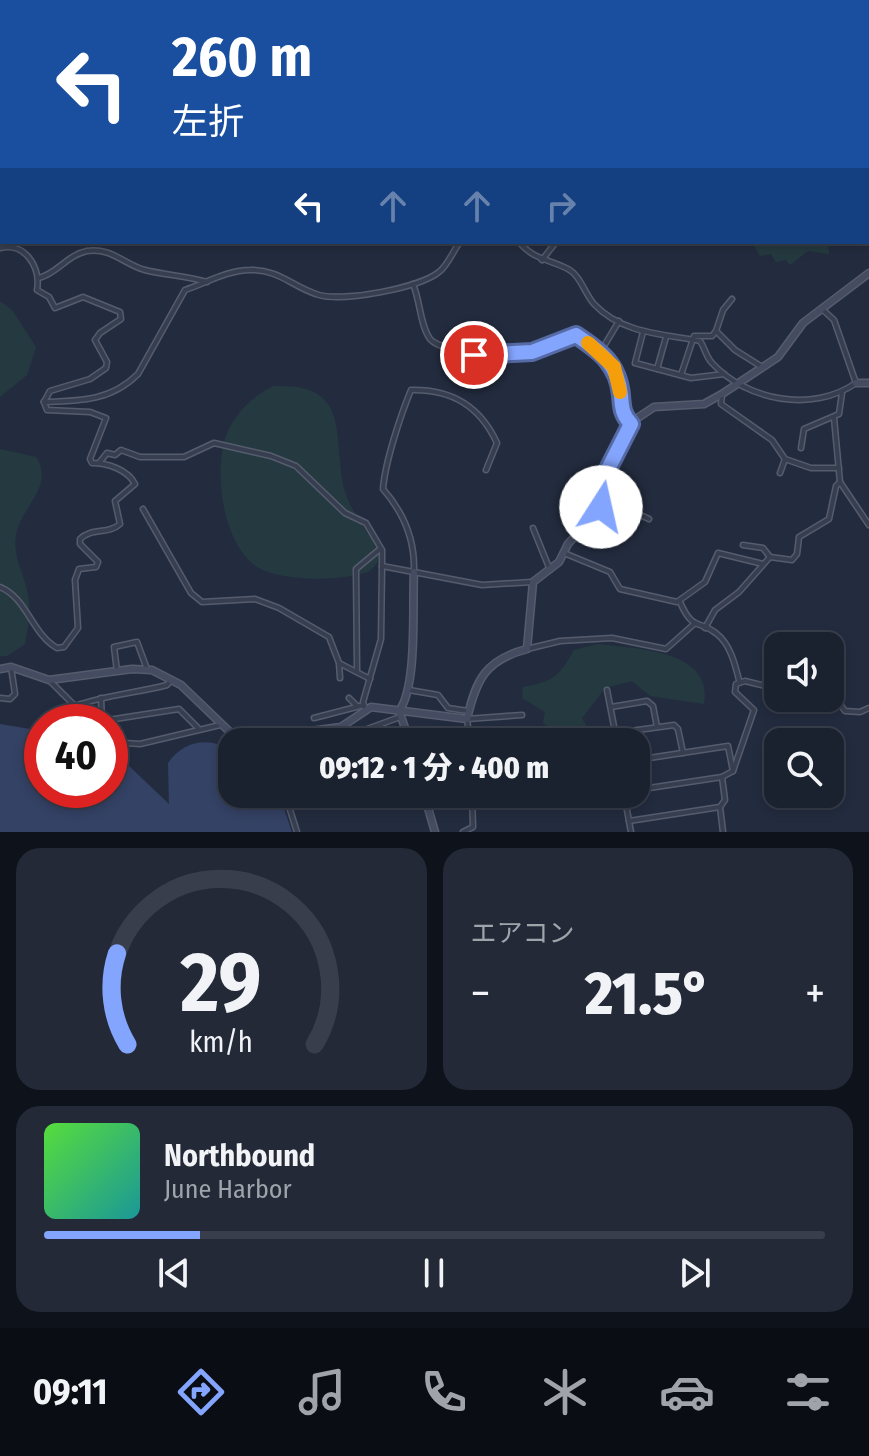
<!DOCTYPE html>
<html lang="ja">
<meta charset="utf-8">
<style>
body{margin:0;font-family:"Fira Sans Condensed","Noto Sans JP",sans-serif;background:#232937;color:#f1f3f6;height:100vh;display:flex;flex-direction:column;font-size:30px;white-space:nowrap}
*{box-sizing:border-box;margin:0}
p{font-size:26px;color:#9fa3aa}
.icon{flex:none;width:44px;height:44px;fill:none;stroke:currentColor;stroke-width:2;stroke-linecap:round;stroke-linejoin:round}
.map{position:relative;height:832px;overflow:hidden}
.panel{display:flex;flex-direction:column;gap:16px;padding:16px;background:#0e121a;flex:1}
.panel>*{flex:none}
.guide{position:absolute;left:0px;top:0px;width:870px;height:244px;box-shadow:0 4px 12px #0003,0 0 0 2px #383e4b;background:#1a4fa0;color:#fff;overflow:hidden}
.fabs{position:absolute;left:764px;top:632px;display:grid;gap:16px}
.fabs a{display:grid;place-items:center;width:80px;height:80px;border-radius:16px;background:#1a212f;box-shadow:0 4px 12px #0003,0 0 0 2px #383e4b;font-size:40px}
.speed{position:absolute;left:24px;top:704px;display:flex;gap:16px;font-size:40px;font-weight:700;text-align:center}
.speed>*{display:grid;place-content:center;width:104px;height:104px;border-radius:50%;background:#1a212f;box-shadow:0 4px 12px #0003,0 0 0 2px #383e4b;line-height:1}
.speed .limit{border:12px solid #d22;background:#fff;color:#111}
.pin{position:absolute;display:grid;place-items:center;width:68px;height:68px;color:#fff;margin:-34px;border:4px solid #fff;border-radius:50%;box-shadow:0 2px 8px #0007}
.me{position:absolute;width:88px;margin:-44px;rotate:10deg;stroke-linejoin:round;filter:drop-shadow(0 0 6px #0008)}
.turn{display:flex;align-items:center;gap:28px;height:168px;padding:0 40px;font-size:36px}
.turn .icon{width:104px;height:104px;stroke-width:2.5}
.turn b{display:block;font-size:56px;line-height:68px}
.lanes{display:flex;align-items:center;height:76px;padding:0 40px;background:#0003;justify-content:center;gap:40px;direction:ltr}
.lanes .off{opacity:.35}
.big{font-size:60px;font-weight:800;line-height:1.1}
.panel .tile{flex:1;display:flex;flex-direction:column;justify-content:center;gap:12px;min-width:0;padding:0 28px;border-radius:24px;background:#232937}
.panel .dial{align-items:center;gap:0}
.dial svg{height:208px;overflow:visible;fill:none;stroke:#383e4b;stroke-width:7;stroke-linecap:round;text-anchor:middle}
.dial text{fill:#f1f3f6;stroke:none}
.song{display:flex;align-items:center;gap:24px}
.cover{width:96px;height:96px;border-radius:12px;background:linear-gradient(135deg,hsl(110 70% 55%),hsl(180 70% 35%))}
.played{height:8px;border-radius:4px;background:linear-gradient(90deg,#84a5fe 20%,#383e4b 20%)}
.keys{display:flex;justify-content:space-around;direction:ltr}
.heat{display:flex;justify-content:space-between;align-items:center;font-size:44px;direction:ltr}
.panel .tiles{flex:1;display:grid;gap:16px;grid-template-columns:1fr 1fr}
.tile:last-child{grid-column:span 2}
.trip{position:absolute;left:218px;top:728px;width:432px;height:80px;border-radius:24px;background:#1a212f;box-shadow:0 4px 12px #0003,0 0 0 2px #383e4b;font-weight:800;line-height:80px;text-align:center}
.tab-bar{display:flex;height:128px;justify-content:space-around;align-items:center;background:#0a0d13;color:#9fa3aa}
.tab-bar .icon{width:56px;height:56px}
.tab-bar .current{color:#84a5fe}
.tab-bar b{font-size:36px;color:#f1f3f6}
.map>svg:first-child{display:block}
.green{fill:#253a40}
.water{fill:#344265}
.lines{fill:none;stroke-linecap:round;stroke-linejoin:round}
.street-casing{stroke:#555c6d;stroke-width:7}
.secondary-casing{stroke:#555c6d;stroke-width:9}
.street{stroke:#373e4f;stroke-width:4}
.secondary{stroke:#454c62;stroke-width:6}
.route-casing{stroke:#566ba5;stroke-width:20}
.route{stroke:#84a5fe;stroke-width:14}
.slow{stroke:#f59e0b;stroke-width:14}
</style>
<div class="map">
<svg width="869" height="832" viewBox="0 0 869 832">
<rect width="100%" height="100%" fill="#232c3f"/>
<g class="green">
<polygon points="746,242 828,242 829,254 808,251 790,265 786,260 776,262 771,254 760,256 753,244"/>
<polygon points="0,301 12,310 36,347 27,375 0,397"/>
<path d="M274,386C354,383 331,438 345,492C351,512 369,533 379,552L378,562L370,571C343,581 287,582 261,569C223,549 214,475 225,439C232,416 253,395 274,386Z"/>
<path d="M0,449L36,457C55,487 21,506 16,535C12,556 25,575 28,595C31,612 28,627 25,644L7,656H0Z"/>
<path d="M598,644C634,649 714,649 704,704L650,696L632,681L605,688L582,718L591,735L605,742H530L531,731L548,727L543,723L545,712L522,698L523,687C554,681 559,677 574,650Z"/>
</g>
<path class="water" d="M0,724L42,731V790H110V761L128,765L169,804L168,763C184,740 209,737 232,750V794H279L292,832H0Z"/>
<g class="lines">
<defs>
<g id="street">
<polyline points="717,0 718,2"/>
<polyline points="293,2 293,0"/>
<polyline points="426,2 427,0"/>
<polyline points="645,2 649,0"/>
<polyline points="696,2 699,0"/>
<polyline points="868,18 869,17"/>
<polyline points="0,81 2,80"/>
<polyline points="0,188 2,188"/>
<path d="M519,242C534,260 549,259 568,269C580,275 585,294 594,304C622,334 664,334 700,341C705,348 706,357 712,363C747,401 813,413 856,383L834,320L823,310"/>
<path d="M0,248C25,242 41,267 37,290L49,297L55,308L83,297L120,312L121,319L100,333L95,340L107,362L106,368L90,379L50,391L44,402"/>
<polyline points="542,260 556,242"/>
<path d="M39,278C58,273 67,255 87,251C111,247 125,265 145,270C165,275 187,276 207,282"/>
<path d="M413,284C420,300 420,325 430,339C436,346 449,348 459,351C501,361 536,350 576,335C590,345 607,353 615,369C624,388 617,407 631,424"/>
<polyline points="716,331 723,310 732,299"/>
<polyline points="643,332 635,363 691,378 724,374"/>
<polyline points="601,351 619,321"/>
<polyline points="657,369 666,337"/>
<polyline points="681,375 694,336 712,336 716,331 735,350 762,367"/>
<polyline points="722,395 721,404 772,440 785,459 780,473"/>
<path d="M44,402C80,401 111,401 138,374L185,290C206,283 228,270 250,270C279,269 294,288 319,295C344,302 419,288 439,272C448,265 453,251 460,242"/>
<polyline points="834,418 840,482 869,525"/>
<polyline points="801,448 804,429 839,414 842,393"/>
<polyline points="785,459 811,468 839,468"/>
<polyline points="99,463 107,453 115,455 121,450 140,457 184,457 214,443 271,456 296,466 345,513 366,523 382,550 382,566 381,639 363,702 365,709"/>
<polyline points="604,501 619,499 630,510 649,519"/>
<polyline points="143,509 191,593 202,602 255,599 279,608 329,637 339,663 370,679"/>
<polyline points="533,528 550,570"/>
<polyline points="743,545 763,548 770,557"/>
<polyline points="564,553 610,572 620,589 677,602 705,582 718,553 763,564"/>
<polyline points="382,566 482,585 532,582"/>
<path d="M414,571C415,539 404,513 383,489C385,462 401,414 411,390C452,389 480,406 497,443L486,470"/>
<path d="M0,587C27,598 32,634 57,648L64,647L78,628L75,580L79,569L96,567L98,562L80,544V539C92,527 108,535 120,524L115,501L135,484C128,470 108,463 92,463L90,459L106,418L90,412L47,410L44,402"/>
<path d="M680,602C693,632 699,619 717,634C730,644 735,664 739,680"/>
<polyline points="705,628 715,610 739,592 770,557 792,560 797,554 799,537 829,519 836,486 840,482"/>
<polyline points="527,649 560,641 612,638 666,649 694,624"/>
<polyline points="339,663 340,678"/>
<polyline points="357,670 356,569 380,549"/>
<polyline points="117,671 114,647 137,642 147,669"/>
<path d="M49,680L75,706C105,695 136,693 167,685L171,680"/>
<polyline points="409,690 438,695 448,708 468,711"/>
<polyline points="607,690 617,742"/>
<polyline points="830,690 845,711 860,712 869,708"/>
<polyline points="0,698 10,699 15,694 11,667"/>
<polyline points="101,698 102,722"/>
<polyline points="349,698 357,706"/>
<polyline points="611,707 647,701 653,706 657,727"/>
<polyline points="314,718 364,705"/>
<polyline points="102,721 179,709 198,728"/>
<polyline points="616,733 674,725 678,729 683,753"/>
<polyline points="110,742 140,744 220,725"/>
<polyline points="332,742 400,717"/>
<polyline points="470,742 467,719 522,715"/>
<polyline points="636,760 728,746 733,771 722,777 636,790"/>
<polyline points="733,771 754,710 735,692 736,684 745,681 778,689"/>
<polyline points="285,794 297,832"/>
<polyline points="624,794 631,832"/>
<polyline points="720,807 723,832"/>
<polyline points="629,821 720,807 725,800 722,777"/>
<polyline points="463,832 473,827 472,794"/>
</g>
<g id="secondary">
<polyline points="808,0 809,2"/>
<polyline points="868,79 869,79"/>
<polyline points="856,383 869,383"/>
<path d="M0,669L11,667L49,680L132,669L152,670L181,685L233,735L250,739L341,727L371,707L467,719C476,680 485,660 527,649L533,582L559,562L568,544L601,507L604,477L636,419L654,407L704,404L722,394L778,357L803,323L869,273"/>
<path d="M399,711C418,686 412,604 414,572"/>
<polyline points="399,711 410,742"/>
<polyline points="424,794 435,832"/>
</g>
</defs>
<use href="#street" class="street-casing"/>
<use href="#secondary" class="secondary-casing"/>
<use href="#street" class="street"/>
<use href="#secondary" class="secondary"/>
</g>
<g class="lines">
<defs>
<path id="route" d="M474,355L532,352L576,335C600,351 618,364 621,395C622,408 622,414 631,424L604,477L601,507"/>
</defs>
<use href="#route" class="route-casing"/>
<use href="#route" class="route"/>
<polyline class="slow" points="588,343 614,367 620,392"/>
</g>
</svg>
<div class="fabs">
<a><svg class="icon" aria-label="sound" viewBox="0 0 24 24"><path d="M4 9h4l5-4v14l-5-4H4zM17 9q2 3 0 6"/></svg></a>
<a><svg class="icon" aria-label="search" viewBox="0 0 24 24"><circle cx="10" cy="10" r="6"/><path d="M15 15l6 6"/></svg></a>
</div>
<div class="speed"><div class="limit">40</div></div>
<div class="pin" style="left:474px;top:355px;background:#d93025"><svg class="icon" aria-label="arrive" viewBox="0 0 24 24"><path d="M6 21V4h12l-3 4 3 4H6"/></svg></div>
<svg class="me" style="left:601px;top:507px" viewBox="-20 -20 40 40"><circle r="19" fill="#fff"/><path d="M0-13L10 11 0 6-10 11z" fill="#84a5fe"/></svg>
<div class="trip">09:12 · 1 分 · 400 m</div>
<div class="guide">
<div class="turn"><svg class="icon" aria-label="left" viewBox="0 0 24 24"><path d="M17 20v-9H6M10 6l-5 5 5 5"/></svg><div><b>260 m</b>左折</div></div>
<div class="lanes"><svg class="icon" aria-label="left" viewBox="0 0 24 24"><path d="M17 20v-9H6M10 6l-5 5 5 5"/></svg><svg class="icon off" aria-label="ahead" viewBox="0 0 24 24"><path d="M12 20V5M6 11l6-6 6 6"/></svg><svg class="icon off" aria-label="ahead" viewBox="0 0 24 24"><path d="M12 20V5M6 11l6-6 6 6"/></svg><svg class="icon off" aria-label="right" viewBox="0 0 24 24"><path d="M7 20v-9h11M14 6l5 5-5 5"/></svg></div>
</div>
</div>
<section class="panel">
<div class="tiles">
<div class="tile dial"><svg viewBox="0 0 100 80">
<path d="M14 69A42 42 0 1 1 86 69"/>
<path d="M14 69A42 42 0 0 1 10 34" stroke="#84a5fe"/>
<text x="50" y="56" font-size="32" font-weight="700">29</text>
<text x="50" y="72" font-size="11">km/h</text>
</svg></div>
<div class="tile"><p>エアコン</p>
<div class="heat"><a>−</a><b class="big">21.5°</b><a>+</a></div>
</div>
<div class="tile">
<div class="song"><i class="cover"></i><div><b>Northbound</b><p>June Harbor</p></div></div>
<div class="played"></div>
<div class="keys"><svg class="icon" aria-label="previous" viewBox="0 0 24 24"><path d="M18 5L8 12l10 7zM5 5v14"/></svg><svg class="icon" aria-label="pause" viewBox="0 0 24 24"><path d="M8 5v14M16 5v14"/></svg><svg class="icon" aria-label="next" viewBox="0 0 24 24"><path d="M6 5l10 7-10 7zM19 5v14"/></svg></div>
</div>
</div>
</section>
<nav class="tab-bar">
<b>09:11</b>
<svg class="icon current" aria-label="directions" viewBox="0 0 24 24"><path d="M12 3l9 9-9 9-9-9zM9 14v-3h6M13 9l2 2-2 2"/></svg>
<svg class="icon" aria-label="music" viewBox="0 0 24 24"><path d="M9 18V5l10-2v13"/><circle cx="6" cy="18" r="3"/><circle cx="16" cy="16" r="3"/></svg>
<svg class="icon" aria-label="phone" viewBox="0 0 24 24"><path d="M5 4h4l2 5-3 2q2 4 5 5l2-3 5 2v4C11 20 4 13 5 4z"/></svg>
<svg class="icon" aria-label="climate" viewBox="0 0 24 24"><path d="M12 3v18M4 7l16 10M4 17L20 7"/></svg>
<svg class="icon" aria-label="car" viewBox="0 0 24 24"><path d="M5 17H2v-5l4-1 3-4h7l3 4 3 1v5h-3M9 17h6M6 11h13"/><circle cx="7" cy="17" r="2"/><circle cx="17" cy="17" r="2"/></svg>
<svg class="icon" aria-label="filters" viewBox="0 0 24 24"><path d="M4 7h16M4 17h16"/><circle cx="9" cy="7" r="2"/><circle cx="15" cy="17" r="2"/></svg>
</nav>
